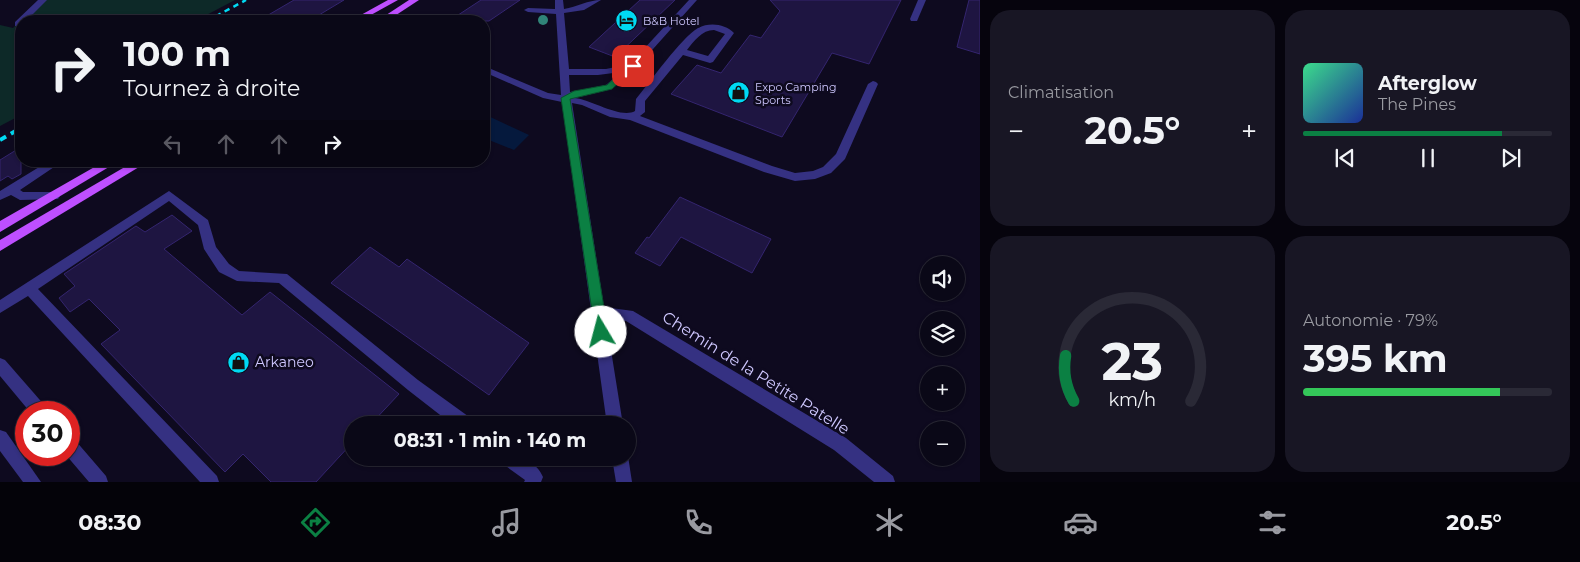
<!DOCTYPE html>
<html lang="fr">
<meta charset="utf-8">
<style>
body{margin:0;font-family:Montserrat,sans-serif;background:#181624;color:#f1f3f6;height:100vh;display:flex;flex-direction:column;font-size:19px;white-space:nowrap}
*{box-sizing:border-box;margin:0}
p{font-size:16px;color:#999aa1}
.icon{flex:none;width:28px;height:28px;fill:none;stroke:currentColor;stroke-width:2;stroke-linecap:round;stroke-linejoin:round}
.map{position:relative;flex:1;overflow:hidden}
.details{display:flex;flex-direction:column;gap:10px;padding:10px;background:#06040d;width:600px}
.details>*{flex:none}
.banner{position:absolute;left:15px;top:15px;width:475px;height:152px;border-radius:20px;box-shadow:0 1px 4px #0004,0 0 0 1px #2a2936;background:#0a0817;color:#f1f3f6;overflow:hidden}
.controls{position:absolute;left:920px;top:256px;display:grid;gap:10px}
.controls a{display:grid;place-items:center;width:45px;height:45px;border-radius:50%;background:#0a0817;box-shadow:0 1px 4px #0004,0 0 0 1px #2a2936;font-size:25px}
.speed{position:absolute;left:15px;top:401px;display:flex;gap:10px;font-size:25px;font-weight:700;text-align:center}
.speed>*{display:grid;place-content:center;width:65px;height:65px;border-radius:50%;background:#0a0817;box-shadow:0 1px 4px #0004,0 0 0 1px #2a2936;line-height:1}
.speed .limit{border:8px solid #d22;background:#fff;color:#111}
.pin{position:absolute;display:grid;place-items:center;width:42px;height:42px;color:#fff;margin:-21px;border-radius:10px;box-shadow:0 2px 8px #0006}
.me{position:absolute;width:55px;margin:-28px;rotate:352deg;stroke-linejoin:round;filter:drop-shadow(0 0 4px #0008)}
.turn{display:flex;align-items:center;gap:18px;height:105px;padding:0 25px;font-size:22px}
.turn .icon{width:65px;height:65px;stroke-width:2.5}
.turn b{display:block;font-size:35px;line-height:42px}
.lanes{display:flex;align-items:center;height:48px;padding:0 25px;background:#0003;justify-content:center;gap:25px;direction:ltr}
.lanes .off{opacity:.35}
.big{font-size:38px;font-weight:700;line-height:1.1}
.details .tile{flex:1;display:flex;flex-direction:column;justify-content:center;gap:8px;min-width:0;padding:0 18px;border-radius:20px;background:#181624}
.details .dial{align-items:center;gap:0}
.dial svg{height:130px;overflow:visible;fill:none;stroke:#2a2936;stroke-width:7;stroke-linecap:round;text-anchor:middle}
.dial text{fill:#f1f3f6;stroke:none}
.song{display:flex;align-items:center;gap:15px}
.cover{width:60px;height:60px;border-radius:8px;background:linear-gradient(135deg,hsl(150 70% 55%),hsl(230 70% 35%))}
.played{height:5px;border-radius:2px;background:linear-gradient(90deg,#0b8043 80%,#2a2936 80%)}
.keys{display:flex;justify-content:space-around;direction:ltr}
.heat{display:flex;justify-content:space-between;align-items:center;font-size:28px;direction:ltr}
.charge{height:8px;border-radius:4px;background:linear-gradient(90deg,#34c759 79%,#2a2936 0)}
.details .tiles{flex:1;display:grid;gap:10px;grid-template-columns:repeat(2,1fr)}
.trip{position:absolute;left:344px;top:416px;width:292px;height:50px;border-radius:25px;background:#0a0817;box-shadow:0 1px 4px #0004,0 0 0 1px #2a2936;font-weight:700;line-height:50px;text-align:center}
.tab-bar{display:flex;height:80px;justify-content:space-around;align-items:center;background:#040309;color:#999aa1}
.tab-bar .icon{width:35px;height:35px}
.tab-bar .active{color:#0b8043}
.tab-bar b{font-size:22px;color:#f1f3f6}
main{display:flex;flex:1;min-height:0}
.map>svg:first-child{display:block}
.green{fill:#0d2928}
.water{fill:#05193d}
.building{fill:#1e1541;stroke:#34256f}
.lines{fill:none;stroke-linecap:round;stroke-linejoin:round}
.minor{fill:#353182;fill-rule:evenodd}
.major{fill:#be4fff;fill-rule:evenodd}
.rail-far1{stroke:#00daf3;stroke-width:2.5;stroke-dasharray:5.5 4.5;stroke-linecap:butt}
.rail{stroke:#00daf3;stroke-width:4;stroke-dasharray:7 5.5;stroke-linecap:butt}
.tree{fill:#308478}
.route{fill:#0b8043;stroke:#07532c}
.labels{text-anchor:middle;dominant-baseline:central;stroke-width:5;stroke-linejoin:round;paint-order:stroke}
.far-poi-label{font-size:11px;fill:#cfc8ff;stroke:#0e0a1f;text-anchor:start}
.poi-label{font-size:14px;fill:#cfc8ff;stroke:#0e0a1f;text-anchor:start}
.near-street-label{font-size:16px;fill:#cfc8ff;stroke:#0e0a1f}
</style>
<main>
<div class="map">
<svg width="980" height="482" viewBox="0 0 980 482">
<rect width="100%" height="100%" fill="#0e0a1f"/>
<polygon class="green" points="42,0 235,0 195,21 21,21 21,115 0,126 0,25 13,28"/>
<polygon class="water" points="484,114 529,135 514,150 484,138"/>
<g class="building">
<polygon points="294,0 344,0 309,21 258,21"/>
<polygon points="481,0 520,0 489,21 449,21"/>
<polygon points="640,0 675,0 615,57 589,47"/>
<polygon points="770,0 901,0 869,64 832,53 782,137 671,94 697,65 721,73 750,35 761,38 780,11"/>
<polygon points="969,0 980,0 980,54 957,47"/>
<polygon points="21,147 21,174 12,179 8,176 0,181 0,160"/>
<polygon points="680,197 771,239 752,273 681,237 660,266 635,253 647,237 649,238"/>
<polygon points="172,215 192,231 164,249 242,315 270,292 399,394 370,425 352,425 352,443 316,482 271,482 243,454 225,472 101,344 120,330 89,299 70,312 59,298 75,286 64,274 136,226 145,232"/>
<polygon points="370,247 399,267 407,259 529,343 489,395 331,283"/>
</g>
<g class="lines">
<g class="minor">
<polygon points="38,0 47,0 26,21 21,21 21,26 15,26 15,22"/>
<path d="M555,0H563L564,9C577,7 588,0 601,0L584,10L564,13L569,69H606L630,64L689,0H697L636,68L612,89L575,98C592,100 621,119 635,111L636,99C650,82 681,38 698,28C710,22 725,24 734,33L713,62L710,63L683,55L645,101V112L640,116L772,166L795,173L813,171L823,167L836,154L868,84L873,81L876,82L878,84L845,159L831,173L815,179L795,181L764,172L630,120L610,117L582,105L572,103L604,307L633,311L846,438L893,476L895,482H874L834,450L626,321L606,319L623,425H607L562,102L543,98L484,72V66L548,93L561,95L556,14L528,12L524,10L528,8L555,9ZM714,30L725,34L708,56L687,50C694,41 702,30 714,30ZM621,72L606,85L570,92L569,75H598Z"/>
<polygon points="918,0 926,0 917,21 911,21 910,19"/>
<polygon points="49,161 63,161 20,190 23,192 54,192 60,196 58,199 20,200 11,195 0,200 0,191"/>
<polygon points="169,191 208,220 216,247 229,264 239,271 287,274 418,380 472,419 474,425 453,425 408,390 279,283 237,281 219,272 204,249 198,225 169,201 38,289 217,476 219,482 200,482 28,296 0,313 0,300"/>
<polygon points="0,358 5,360 46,407 48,412 30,412 0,376"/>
<polygon points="0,430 6,432 41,482 23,482 0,451"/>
<polygon points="69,438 75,440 106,476 108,482 89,482 66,455 69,455"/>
<polygon points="628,456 632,482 616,482 612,458"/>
<path d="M501,458C517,456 536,460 543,477L541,482H524L525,480L503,464Z"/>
</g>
<g class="major">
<polygon points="388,0 398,0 360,21 350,21"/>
<polygon points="409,0 419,0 387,21 377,21"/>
<polygon points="105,161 119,161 0,232 0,221"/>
<polygon points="135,161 149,161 0,251 0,240"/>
</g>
<polyline class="rail-far1" points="207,21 246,0"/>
<polyline class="rail" points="0,140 21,128"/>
</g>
<circle class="tree" cx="543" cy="20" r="5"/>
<polygon class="route" points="630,64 637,66 612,89 570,99 608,332 606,335 601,337 597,335 595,332 561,98 574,91 607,85"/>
<defs>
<symbol id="hotel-disc" viewBox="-11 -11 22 22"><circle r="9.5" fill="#00daf3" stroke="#0e0a1f"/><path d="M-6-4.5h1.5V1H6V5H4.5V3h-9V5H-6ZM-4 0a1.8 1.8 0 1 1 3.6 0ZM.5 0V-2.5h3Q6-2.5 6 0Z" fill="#111"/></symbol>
<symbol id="shop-disc" viewBox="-11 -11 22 22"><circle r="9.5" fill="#00daf3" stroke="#0e0a1f"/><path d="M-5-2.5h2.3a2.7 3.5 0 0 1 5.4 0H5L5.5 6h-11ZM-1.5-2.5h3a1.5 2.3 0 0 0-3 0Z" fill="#111"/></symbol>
</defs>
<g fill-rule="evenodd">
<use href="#hotel-disc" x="614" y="8" width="25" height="25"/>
<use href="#shop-disc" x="726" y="80" width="25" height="25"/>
<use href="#shop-disc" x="226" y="350" width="25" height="25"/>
</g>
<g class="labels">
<g class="far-poi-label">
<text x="643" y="21">B&amp;B Hotel</text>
<text x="755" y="87">Expo Camping<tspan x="755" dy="13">Sports</tspan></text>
</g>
<g class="poi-label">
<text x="255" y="362">Arkaneo</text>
</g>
<g class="near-street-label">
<text transform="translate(756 373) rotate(32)">Chemin de la Petite Patelle</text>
</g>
</g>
</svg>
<div class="controls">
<a><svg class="icon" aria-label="sound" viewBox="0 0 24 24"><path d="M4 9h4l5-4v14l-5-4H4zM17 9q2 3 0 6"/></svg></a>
<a><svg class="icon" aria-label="layers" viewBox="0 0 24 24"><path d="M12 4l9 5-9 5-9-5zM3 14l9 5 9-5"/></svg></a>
<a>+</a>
<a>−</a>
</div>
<div class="speed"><div class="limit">30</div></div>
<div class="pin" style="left:633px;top:66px;background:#d93025"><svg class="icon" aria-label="arrive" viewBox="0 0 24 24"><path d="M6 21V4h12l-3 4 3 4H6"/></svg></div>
<svg class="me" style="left:601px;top:332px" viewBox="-20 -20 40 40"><circle r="19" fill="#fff"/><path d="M0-13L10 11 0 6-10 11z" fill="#0b8043"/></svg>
<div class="trip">08:31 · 1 min · 140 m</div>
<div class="banner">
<div class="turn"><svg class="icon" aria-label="right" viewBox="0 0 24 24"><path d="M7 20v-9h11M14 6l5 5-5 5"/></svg><div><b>100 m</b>Tournez à droite</div></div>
<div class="lanes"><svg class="icon off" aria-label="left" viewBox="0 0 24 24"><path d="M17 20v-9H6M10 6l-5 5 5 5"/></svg><svg class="icon off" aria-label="ahead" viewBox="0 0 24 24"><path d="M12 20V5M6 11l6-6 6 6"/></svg><svg class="icon off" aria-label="ahead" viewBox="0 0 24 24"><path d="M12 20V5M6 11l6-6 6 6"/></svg><svg class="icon" aria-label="right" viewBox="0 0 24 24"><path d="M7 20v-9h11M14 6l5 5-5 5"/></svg></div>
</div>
</div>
<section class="details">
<div class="tiles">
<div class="tile"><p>Climatisation</p>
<div class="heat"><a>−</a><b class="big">20.5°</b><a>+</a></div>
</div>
<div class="tile">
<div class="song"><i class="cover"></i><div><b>Afterglow</b><p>The Pines</p></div></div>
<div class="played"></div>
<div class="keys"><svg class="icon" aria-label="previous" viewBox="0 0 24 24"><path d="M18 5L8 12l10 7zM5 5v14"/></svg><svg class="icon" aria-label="pause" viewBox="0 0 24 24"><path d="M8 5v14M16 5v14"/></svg><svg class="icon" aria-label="next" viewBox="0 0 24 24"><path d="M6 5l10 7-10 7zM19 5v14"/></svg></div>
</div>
<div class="tile dial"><svg viewBox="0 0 100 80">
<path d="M14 69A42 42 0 1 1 86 69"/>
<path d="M14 69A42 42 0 0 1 9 41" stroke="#0b8043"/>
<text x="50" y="56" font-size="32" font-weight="700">23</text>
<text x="50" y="72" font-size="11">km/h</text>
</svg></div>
<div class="tile"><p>Autonomie · 79%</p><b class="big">395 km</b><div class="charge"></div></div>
</div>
</section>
</main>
<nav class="tab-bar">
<b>08:30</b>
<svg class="icon active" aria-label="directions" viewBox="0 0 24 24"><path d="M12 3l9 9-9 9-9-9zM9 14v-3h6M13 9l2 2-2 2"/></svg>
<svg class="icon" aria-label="music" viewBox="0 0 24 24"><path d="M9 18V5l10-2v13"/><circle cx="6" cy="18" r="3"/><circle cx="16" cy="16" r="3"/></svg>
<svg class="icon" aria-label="phone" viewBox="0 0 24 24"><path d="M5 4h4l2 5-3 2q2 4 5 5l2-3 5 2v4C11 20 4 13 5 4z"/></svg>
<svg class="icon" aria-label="climate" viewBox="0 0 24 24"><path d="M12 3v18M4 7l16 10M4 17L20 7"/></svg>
<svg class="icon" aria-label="car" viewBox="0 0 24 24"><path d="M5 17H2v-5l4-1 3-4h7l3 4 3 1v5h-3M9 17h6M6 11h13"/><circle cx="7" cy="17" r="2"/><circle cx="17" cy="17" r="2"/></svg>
<svg class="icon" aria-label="filters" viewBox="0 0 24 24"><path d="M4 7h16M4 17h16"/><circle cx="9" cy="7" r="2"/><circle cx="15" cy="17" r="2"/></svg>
<b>20.5°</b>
</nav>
